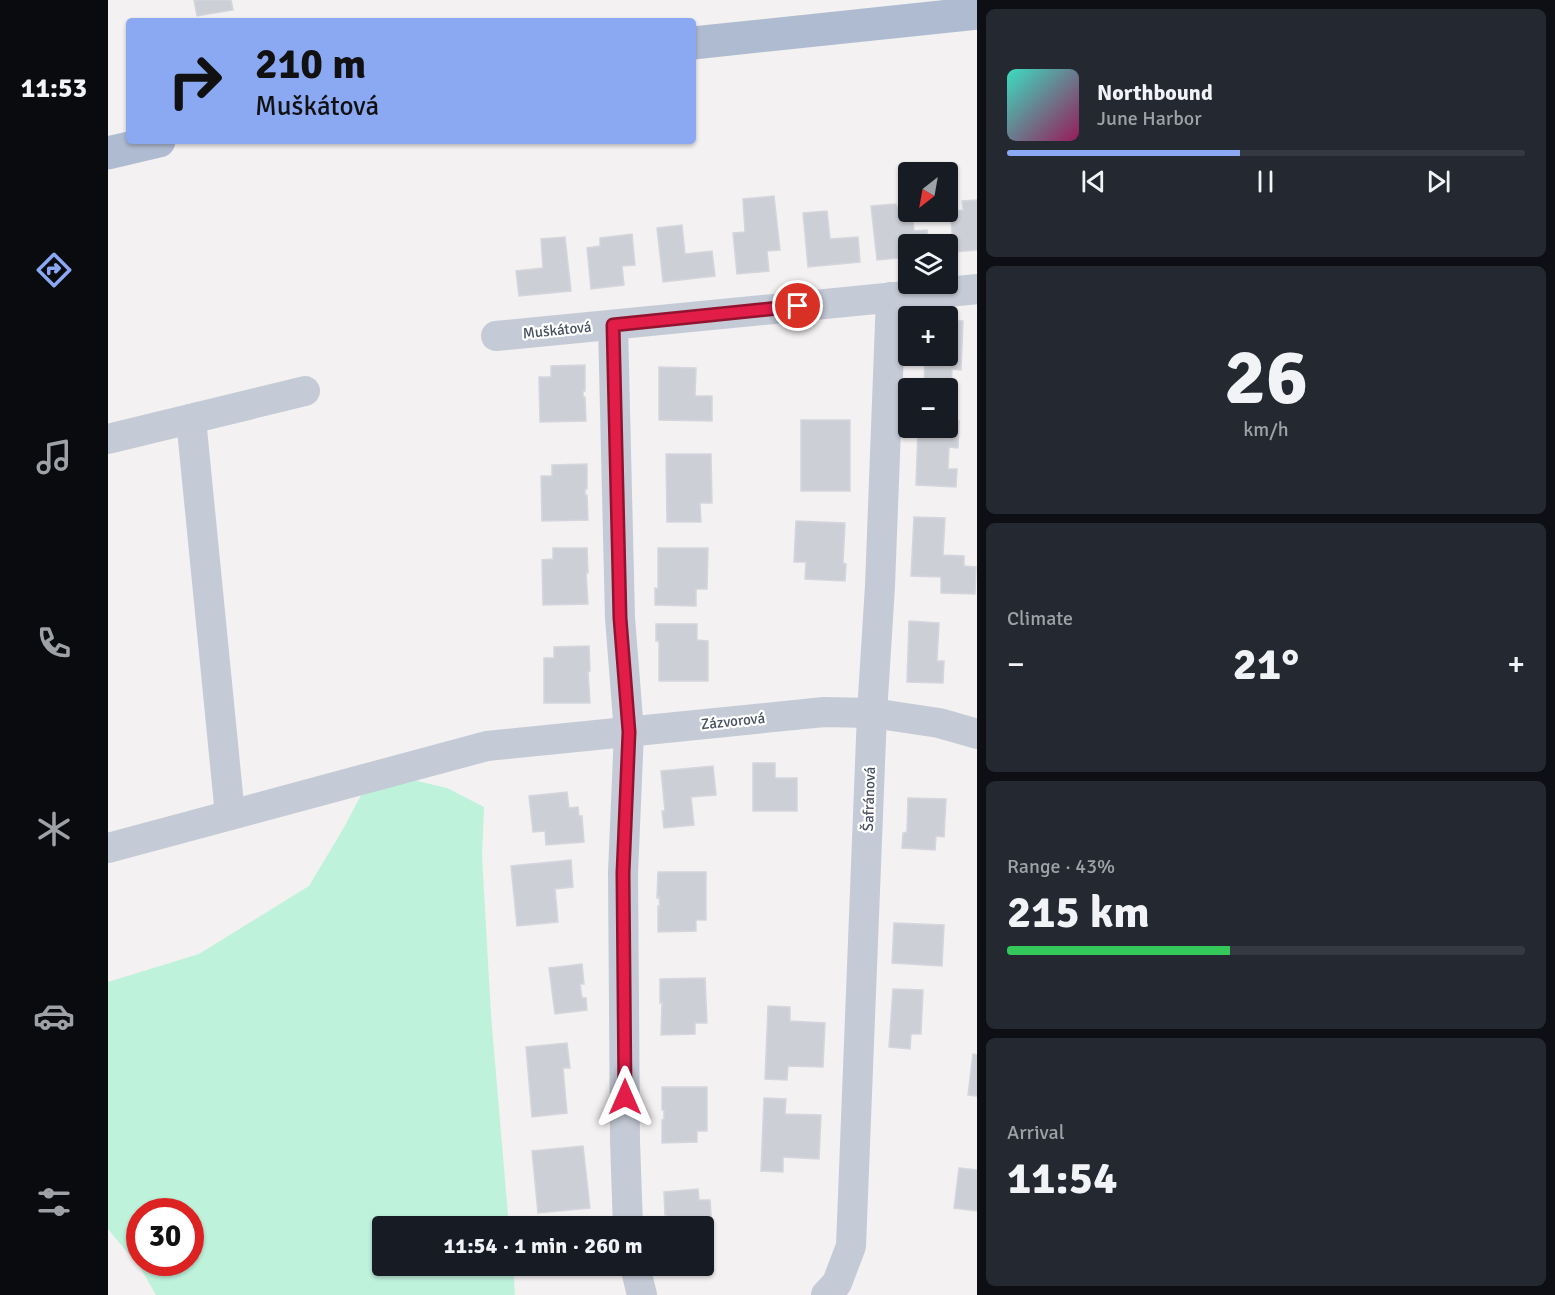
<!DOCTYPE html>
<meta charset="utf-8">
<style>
body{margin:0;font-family:Signika,sans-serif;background:#242831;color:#f1f3f6;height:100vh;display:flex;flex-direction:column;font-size:22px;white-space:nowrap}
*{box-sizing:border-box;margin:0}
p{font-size:20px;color:#9ea1a6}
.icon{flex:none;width:33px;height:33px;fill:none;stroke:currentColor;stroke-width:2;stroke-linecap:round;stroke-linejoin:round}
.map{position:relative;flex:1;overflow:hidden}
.details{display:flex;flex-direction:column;gap:9px;padding:9px;background:#0d0f14;width:578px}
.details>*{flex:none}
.top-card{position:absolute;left:18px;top:18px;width:570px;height:126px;border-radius:6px;box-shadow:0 2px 4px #0004;background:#8ba8f3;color:#111;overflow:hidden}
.needle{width:39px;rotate:211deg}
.tools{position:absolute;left:790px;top:162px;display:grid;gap:12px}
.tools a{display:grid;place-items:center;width:60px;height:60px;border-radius:6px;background:#171b24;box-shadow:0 2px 4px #0004;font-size:30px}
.speed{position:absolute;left:18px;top:1198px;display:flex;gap:12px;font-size:30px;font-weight:700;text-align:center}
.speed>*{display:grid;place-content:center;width:78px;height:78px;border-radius:50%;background:#171b24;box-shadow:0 2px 4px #0004;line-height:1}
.speed .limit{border:9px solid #d22;background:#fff;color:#111}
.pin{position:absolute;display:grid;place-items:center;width:51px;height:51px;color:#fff;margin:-26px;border:3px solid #fff;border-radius:50%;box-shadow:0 2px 6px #0007}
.me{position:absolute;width:66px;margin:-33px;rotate:0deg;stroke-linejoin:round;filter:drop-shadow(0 0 4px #0008)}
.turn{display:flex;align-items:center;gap:21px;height:126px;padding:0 30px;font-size:27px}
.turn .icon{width:78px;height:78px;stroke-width:2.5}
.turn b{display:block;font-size:42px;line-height:51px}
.big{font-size:45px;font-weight:700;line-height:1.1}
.details .tile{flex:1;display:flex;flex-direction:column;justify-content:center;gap:9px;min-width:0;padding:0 21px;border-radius:9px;background:#242831}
.details .dial{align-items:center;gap:0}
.dial b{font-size:78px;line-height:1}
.song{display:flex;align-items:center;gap:18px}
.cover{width:72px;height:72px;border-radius:9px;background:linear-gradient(135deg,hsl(170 70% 55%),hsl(330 70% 35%))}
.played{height:6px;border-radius:3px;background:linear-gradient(90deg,#8ba8f3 45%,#363941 45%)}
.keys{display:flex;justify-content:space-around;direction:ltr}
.heat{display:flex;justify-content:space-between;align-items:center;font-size:33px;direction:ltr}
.charge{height:9px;border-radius:4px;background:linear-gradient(90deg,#34c759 43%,#363941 0)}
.trip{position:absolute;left:264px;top:1216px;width:342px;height:60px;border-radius:6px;background:#171b24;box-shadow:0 2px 4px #0004;font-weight:700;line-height:60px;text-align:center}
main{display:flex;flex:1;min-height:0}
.dock{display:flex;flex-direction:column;width:108px;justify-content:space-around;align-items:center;background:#090b0e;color:#9ea1a6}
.dock .icon{width:42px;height:42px}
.dock .active{color:#8ba8f3}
.dock b{font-size:27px;color:#f1f3f6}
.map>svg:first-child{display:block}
.green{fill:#bef2db;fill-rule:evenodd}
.building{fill:#cdcfd6;stroke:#d5d6dd;stroke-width:1.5}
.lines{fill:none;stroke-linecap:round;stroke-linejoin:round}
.minor{stroke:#c4cad6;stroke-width:30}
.major{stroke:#afbbd1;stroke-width:33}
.route-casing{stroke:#92132f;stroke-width:15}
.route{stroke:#e11d48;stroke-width:10}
.labels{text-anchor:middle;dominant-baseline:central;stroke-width:4.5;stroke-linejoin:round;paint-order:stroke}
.street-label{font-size:15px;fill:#475060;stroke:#fff}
</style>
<main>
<nav class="dock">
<b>11:53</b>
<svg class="icon active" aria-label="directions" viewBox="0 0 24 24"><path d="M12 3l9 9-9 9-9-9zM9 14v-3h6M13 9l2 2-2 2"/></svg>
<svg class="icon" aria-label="music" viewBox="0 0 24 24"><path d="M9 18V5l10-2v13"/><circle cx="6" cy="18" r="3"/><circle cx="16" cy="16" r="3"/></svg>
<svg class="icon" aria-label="phone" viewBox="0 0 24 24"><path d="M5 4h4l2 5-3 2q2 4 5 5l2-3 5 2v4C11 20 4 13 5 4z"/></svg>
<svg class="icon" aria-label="climate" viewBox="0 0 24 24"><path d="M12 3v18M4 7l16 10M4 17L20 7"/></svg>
<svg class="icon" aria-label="car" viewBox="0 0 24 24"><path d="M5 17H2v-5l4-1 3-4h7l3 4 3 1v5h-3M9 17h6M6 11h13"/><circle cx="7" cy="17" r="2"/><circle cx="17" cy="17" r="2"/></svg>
<svg class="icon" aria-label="filters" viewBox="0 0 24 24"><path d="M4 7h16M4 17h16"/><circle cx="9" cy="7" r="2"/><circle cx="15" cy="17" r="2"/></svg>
</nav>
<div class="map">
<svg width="870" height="1295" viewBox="0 0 870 1295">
<rect width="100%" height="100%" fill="#f3f1f1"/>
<path class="green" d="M292,777L339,788L376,807L374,856L383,1015L401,1227H274V1266H405L407,1295H48L33,1269L0,1229V982L91,954L201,886L234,831L258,786ZM32,1212H82V1263H32Z"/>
<g class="building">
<polygon points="86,0 123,0 125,10 89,16"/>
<polygon points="666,196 672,250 659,251 661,271 629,274 625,233 637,232 635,199"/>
<polygon points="870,200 870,250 846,252 842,211 855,210 854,201"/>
<polygon points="788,204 789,207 801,206 801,212 804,212 806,231 819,230 820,244 801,244 801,257 769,260 763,206"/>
<polygon points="719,211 722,239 750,237 752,262 700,267 695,213"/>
<polygon points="574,225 577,254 604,251 607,276 555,282 549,228"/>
<polygon points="524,234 527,265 514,266 516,285 483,289 479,248 492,246 492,238"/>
<polygon points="457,237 463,291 411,296 408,271 435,268 433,239"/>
<polygon points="840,320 855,321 853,370 844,369 843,392 840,392 840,388 816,388 817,356 840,356"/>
<polygon points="477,365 477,391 475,391 475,397 477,397 478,421 432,422 431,377 443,377 443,366"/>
<polygon points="551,367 588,368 587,396 604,396 604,421 551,420"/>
<rect x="693" y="420" width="49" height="71"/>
<polygon points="840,420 851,421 850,448 841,447 840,469 849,469 848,487 808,485 810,428 840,428"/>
<polygon points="558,454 603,454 604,503 592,503 593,522 559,522"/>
<polygon points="479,464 479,489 477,489 477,495 479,495 480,520 434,521 433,476 444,476 444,465"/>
<polygon points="806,517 837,518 835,555 856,556 856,566 868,567 867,594 833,593 833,577 803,576"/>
<polygon points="688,521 737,523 735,563 738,564 737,581 697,579 698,562 686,562"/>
<polygon points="445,548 479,548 480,573 478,573 480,604 435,605 434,560 445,559"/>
<polygon points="550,548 600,548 599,589 588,589 588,606 547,605 547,588 550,589"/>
<polygon points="801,621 831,623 829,661 836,661 835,683 799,682"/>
<polygon points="548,624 589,624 589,640 600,641 600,681 551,681 551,641 548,641"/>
<polygon points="481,646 482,671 480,672 482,703 436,703 436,658 446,658 446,647"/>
<polygon points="645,763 667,763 667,778 689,778 689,811 645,811"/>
<polygon points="605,766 608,795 583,797 586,825 556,828 554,811 557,811 553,771"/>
<polygon points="459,792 461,808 470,807 471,816 474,816 476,842 438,845 437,831 425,832 421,796"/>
<polygon points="800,798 838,799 836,837 828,836 827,850 794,848 795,833 799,832"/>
<polygon points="463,860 465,887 447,889 450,922 409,926 403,866"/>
<polygon points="550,872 598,872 598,920 588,920 588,931 550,932 550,906 552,907 551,897 549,898"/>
<polygon points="786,923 836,925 834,966 784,963"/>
<polygon points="474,964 476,984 472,984 474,998 478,998 479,1010 447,1014 441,968"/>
<polygon points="597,978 599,1023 587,1023 587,1034 553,1035 554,1002 552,1003 552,979"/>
<polygon points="785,989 815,990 813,1034 803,1034 802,1049 781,1047"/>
<polygon points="660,1006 682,1007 682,1021 717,1023 715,1067 680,1066 679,1080 657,1079"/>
<polygon points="459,1043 462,1068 455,1068 459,1113 424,1117 418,1047"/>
<polygon points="865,1054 870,1055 870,1096 860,1095"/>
<polygon points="554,1087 599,1087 599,1131 589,1131 589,1142 554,1143 554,1120 556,1119 556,1110 554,1110"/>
<polygon points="656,1098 678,1099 677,1114 713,1115 711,1159 675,1157 675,1172 653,1171"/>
<polygon points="475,1146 482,1208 430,1213 424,1151"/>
<polygon points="851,1168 870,1170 870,1211 846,1208"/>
<polygon points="590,1189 591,1200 602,1200 605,1244 596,1245 596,1227 558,1227 558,1224 560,1224 559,1215 557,1215 556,1192"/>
<polygon points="444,1266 486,1266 486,1267 445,1271"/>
</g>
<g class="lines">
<g class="minor">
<polyline points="505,325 512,618 521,732 515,873 517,1141 520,1227"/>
<polyline points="388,336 870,289"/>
<polyline points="83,419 122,815"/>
<polyline points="0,439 197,391"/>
<polyline points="0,848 379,746 716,712 764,713 831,723 870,734"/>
<polyline points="527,1266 534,1295"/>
<polyline points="718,1295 729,1283 743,1246 764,713 772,586 783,297"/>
</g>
<g class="major">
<polyline points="585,43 870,13"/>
<polyline points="0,153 51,141"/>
</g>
</g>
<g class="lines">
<defs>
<polyline id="route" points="517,1097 515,873 521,732 512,618 505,325 690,306"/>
</defs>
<use href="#route" class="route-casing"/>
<use href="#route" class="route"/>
</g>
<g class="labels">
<g class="street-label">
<text transform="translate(449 330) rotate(-6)">Muškátová</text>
<text transform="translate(625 721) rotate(-6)">Zázvorová</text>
<text transform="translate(761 799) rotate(-88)">Šafránová</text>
</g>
</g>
</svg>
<div class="tools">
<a><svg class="needle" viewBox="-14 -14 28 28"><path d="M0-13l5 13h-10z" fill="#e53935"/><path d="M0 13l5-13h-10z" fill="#9ea1a6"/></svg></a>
<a><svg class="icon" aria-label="layers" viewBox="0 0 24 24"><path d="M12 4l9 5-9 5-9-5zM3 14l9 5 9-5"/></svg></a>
<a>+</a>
<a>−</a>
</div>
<div class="speed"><div class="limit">30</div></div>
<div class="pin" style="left:690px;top:306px;background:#d93025"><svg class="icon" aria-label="arrive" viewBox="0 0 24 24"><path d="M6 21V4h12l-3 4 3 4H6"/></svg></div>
<svg class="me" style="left:517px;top:1097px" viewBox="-20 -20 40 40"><path d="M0-17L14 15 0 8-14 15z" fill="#e11d48" stroke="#fff" stroke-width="4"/></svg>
<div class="trip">11:54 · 1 min · 260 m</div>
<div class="top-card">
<div class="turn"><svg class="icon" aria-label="right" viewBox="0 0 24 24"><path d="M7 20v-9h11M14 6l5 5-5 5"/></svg><div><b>210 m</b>Muškátová</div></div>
</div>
</div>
<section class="details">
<div class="tile">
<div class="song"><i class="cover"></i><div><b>Northbound</b><p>June Harbor</p></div></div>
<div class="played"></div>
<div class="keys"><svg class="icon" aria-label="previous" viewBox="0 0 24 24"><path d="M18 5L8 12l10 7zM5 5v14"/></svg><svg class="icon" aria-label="pause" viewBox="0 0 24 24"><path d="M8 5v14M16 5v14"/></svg><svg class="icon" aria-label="next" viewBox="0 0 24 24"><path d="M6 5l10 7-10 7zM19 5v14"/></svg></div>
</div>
<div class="tile dial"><b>26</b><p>km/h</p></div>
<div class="tile"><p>Climate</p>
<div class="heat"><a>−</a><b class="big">21°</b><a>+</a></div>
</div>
<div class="tile"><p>Range · 43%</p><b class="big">215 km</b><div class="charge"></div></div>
<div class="tile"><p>Arrival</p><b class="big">11:54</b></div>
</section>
</main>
